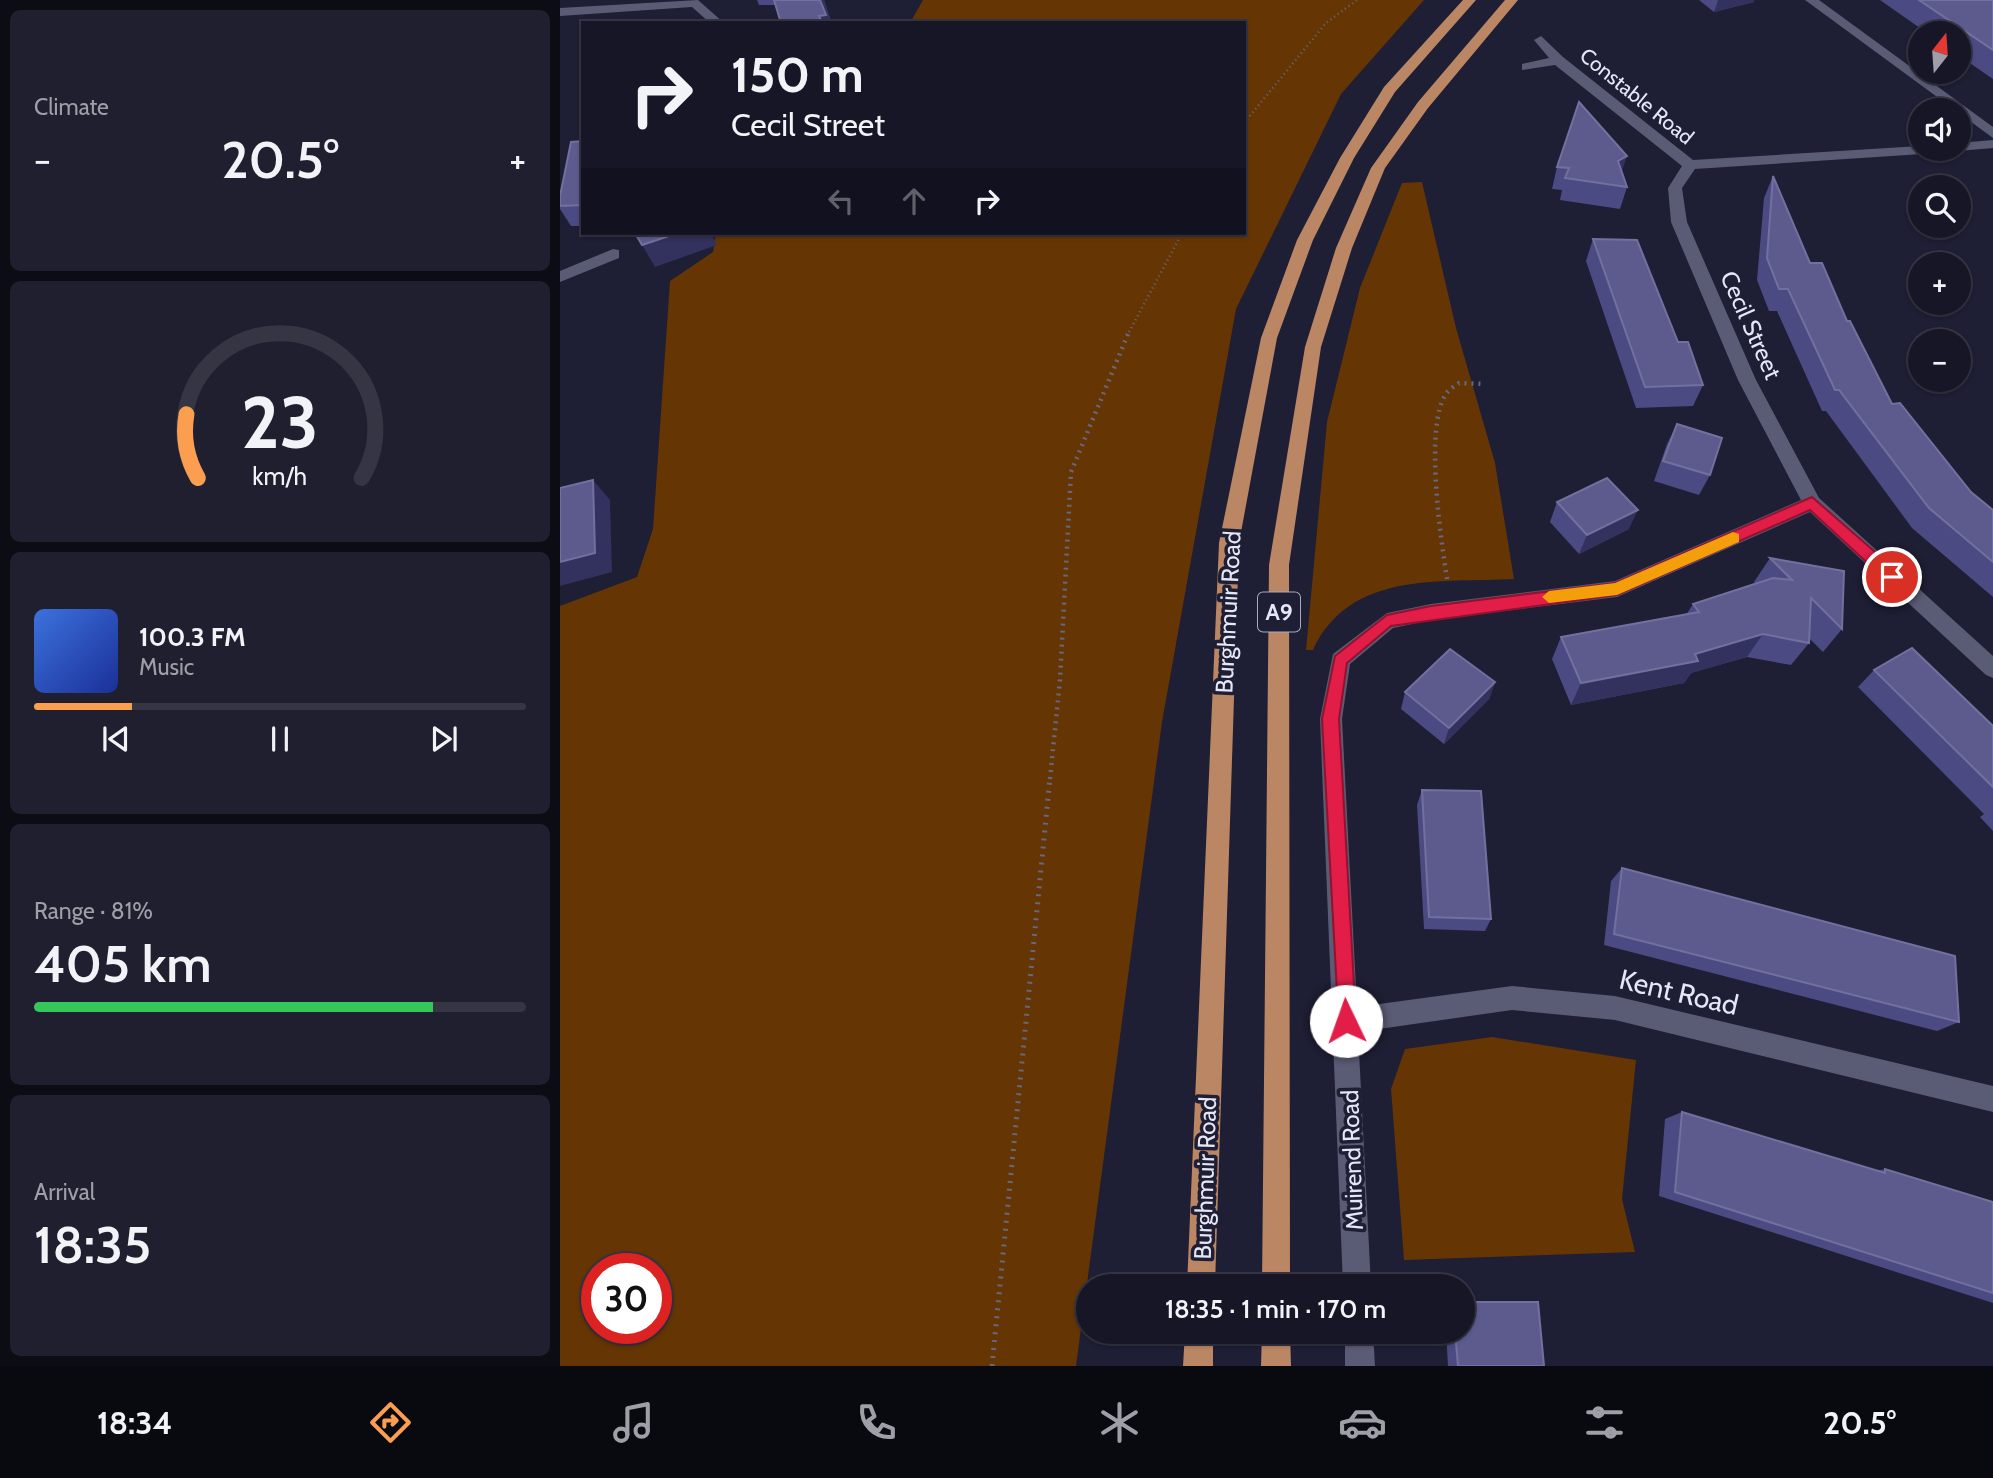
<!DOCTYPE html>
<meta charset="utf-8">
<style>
body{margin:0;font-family:Cabin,sans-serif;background:#1f1f2f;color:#f1f3f6;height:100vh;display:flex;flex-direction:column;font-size:26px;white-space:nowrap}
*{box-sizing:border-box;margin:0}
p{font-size:23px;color:#9e9fa7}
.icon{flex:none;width:38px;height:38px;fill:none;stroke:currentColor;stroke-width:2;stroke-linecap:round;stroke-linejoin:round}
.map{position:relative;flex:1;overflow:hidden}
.panel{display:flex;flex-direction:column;gap:10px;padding:10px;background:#0c0c15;width:560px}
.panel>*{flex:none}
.hud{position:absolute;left:21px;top:21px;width:665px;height:214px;border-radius:0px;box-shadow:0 2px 5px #0004,0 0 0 2px #353544;background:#161627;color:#f1f3f6;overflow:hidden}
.needle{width:46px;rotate:17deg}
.tools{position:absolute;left:1348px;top:21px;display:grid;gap:14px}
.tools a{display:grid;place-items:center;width:63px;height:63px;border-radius:50%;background:#161627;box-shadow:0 2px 5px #0004,0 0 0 2px #353544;font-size:35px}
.speed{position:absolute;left:21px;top:1253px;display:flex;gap:14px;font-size:35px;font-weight:700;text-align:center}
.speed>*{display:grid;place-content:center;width:91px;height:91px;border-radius:50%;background:#161627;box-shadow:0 2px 5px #0004,0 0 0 2px #353544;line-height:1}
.speed .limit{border:10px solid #d22;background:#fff;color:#111}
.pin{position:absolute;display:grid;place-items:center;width:60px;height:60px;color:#fff;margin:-30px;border:4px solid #fff;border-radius:50%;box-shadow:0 2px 7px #0007}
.me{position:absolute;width:77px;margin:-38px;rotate:357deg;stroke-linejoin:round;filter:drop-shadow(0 0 5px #0008)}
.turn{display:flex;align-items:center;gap:24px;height:147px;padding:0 35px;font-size:32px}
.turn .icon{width:91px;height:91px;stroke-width:2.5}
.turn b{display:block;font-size:49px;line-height:60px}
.lanes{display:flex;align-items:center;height:66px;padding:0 35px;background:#0003;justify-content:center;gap:35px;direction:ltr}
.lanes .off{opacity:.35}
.big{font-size:52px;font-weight:600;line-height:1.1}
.panel .card{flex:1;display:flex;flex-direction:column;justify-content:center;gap:10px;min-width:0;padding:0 24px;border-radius:10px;background:#1f1f2f}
.panel .dial{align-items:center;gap:0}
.dial svg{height:182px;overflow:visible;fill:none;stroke:#353544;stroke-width:7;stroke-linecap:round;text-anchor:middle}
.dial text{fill:#f1f3f6;stroke:none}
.song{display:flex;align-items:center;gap:21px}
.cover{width:84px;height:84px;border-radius:10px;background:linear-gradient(135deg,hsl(220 70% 55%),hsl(230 70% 35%))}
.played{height:7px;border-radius:4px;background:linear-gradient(90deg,#fb9e50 20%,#353544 20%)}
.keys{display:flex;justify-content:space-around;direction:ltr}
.heat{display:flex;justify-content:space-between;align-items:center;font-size:38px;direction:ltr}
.charge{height:10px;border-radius:5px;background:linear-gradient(90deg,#34c759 81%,#353544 0)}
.trip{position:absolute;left:516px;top:1274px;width:399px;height:70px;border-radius:35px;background:#161627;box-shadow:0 2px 5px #0004,0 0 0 2px #353544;font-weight:600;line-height:70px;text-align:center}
.dock{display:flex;height:112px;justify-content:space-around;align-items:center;background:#090910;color:#9e9fa7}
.dock .icon{width:49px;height:49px}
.dock .selected{color:#fb9e50}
.dock b{font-size:32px;color:#f1f3f6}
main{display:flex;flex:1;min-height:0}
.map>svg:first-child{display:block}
.green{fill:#653504;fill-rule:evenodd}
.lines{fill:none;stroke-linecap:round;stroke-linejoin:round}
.path-far2{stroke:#68687c;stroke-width:2.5;stroke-dasharray:1 3.5;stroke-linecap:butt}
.path-far1{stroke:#68687c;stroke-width:4.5;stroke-dasharray:2 5;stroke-linecap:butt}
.path{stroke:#68687c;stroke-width:5;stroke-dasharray:2 6;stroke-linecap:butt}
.minor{fill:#5a5b75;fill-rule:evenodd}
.major{fill:#bb8664;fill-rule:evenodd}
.wall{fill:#4c4a82}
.shaded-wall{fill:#33315d}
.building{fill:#5d5b8e;stroke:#72709e;stroke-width:2}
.route{fill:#e11d48;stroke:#92132f;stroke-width:2}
.slow{fill:#f59e0b}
.labels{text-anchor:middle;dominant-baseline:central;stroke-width:7;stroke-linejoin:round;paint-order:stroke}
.far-street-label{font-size:21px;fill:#e5e6f6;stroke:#1e1e34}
.shield{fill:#1e1e34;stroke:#a9aabc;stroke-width:2}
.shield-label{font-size:23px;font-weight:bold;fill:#e5e6f6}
.street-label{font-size:24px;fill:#e5e6f6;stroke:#1e1e34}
.near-street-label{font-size:28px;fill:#e5e6f6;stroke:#1e1e34}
</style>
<main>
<section class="panel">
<div class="card"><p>Climate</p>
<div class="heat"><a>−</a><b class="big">20.5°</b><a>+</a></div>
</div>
<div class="card dial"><svg viewBox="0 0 100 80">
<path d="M14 69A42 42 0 1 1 86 69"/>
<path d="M14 69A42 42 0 0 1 9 41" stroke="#fb9e50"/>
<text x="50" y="56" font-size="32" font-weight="700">23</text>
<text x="50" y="72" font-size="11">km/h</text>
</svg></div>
<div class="card">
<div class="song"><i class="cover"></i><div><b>100.3 FM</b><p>Music</p></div></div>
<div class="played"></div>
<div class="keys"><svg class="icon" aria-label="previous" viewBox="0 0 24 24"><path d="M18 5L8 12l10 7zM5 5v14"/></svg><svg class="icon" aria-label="pause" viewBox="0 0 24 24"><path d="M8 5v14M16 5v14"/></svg><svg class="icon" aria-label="next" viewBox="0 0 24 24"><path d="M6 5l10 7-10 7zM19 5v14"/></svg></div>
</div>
<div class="card"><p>Range · 81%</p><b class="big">405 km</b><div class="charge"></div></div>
<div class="card"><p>Arrival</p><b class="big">18:35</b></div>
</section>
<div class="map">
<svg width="1433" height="1366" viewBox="0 0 1433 1366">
<rect width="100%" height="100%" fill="#1e1e34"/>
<g class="green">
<path d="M363,0H864L781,94L676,309L602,722L516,1366H0V606L77,577L93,529L110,281L153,252L156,233H684V23H350ZM37,1269H96V1328H37Z"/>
<path d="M862,182L896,328L935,463L954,579C881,583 790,570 753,650H746L767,422L800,288L842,183Z"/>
<polygon points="932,1037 1076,1060 1062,1199 1075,1252 844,1260 831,1089 845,1049"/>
</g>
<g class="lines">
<g class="path-far2">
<polyline points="684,123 766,23 797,0"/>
<polyline points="567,336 622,233"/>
</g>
<g class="path-far1">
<path d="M887,579C881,540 864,426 886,394C889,389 895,386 899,383L925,384"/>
<polyline points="490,779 500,680 511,472 568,334"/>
</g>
<polyline class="path" points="432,1366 490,778"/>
<g class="minor">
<polygon points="138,0 164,23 150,23 132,7 0,16 0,8"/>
<polygon points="1245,0 1259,0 1433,127 1433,138"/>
<polygon points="981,36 1003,57 1133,160 1360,146 1360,149 1384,149 1377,153 1135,169 1122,188 1127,222 1196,380 1259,498 1433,656 1433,678 1426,675 1250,512 1057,597 871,620 833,628 790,664 782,719 797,1007 952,986 1055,996 1433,1086 1433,1112 1055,1020 952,1010 798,1032 811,1286 783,1286 760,719 773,654 827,613 871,604 1055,581 1241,500 1178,380 1111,222 1108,188 1122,166 995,65 962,70 962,64 989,58 974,40"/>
<polygon points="1433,140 1433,148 1398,151 1392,149 1398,149 1398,143"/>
<polygon points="53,249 59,250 59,258 0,282 0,271"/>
<polygon points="785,1332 813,1332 815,1366 785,1366"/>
</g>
<g class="major">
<polygon points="903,0 916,0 835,92 794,158 753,240 717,338 679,543 655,1286 627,1286 659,543 701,338 737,240 780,158 824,87"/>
<polygon points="945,0 958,0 868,108 825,168 792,248 761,347 729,565 730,1286 702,1286 709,565 745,347 776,248 811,168 858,102"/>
<polygon points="625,1332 653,1332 653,1366 623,1366"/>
<polygon points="702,1332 730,1332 731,1366 701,1366"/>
</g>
</g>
<g class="wall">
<polygon points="197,0 264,0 271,21 268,23 221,23 215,5 199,5"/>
<polygon points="1139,0 1194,0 1194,2 1154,12"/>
<polygon points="1320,0 1433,0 1433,79 1398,55 1398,33 1367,33"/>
<polygon points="23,141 23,226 11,226 0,209 0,196"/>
<polygon points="997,167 1062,172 1067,187 1060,209 1000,200 1002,190 992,189"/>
<polygon points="1213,176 1250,263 1287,321 1332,404 1411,492 1433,510 1433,597 1352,528 1266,411 1262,411 1217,311 1209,311 1197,280 1204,198"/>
<polygon points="1033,239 1118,342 1143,385 1133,406 1076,408 1026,261"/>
<polygon points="1117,424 1150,475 1139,495 1094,481 1107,444"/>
<polygon points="997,502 1069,529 1019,554 990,522"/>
<polygon points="1210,558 1282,629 1263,652 1249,638 1249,643 1231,665 1187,657 1131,673 1124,683 1011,705 992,659 1001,637 1126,615 1133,604 1195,583 1194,582"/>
<polygon points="1314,670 1433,726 1433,831 1420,817 1424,814 1298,687"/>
<polygon points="935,682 929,699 884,744 841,709 845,692"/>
<polygon points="862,790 931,919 925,931 864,929 857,805"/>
<polygon points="1062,868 1399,1022 1377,1031 1044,945 1051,881"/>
<polygon points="1122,1112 1316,1171 1325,1169 1433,1202 1433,1303 1099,1196 1105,1119"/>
<polygon points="886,1332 903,1332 984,1366 888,1366"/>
</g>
<g class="shaded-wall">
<polygon points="260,0 264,0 271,21 268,23 262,23 259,16"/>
<polygon points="1158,0 1194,0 1194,2 1154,12"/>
<polygon points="1067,156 1060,177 1058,161"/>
<polygon points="118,233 151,233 157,245 95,267 82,245"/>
<polygon points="33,480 50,500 52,572 0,586 0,562"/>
<polygon points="1078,510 1069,529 1019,554 1027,535"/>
<polygon points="1203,634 1187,657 1131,673 1124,683 1011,705 1021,683"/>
<polygon points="935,682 929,699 884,744 889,728"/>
</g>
<g class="building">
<polygon points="214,0 260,0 266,15 259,16 262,23 221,23"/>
<polygon points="1359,0 1433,0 1433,50"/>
<polygon points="1019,102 1067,156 1058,161 1067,187 1005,178 1009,168 997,167"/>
<polygon points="23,141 23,205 0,206 0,196 11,142"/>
<polygon points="1213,176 1250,263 1262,263 1287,321 1290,321 1332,404 1340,403 1411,492 1433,510 1433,562 1369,508 1279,390 1275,390 1228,289 1219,289 1207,258"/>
<polygon points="75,233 118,233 82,245"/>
<polygon points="1033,239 1077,240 1118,342 1128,342 1143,385 1085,387"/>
<polygon points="1117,424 1162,438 1150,475 1103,461"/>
<polygon points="1047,478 1078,510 1027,535 997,502"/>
<polygon points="33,480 35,553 0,562 0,488"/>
<polygon points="1210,558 1284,571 1282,629 1251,598 1249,643 1203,634 1135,654 1138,661 1021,683 1001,637 1139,612 1133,604 1213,578 1232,580"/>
<polygon points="1352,648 1433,726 1433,787 1314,670"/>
<polygon points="890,649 935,682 889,728 845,692"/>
<polygon points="862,790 921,791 931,919 869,917"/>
<polygon points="1062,868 1395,956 1399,1022 1054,934"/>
<polygon points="1122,1112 1325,1173 1325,1169 1433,1202 1433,1293 1115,1192"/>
<polygon points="903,1302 978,1302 984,1366 898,1366 895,1332 903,1332"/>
</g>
<polygon class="route" points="1252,497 1338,572 1338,581 1327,581 1250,510 1057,595 831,626 787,663 779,719 796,1021 793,1028 786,1031 779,1028 762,719 775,656 827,615 871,606 1055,583"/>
<polygon class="slow" points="1173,532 1179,534 1179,542 1057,595 989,603 982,597 989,591 1055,583"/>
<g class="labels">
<g class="far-street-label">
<text transform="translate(1077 96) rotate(39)">Constable Road</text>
</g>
<rect class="shield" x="698" y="592.5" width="42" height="39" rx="5"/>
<g class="shield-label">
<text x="719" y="612">A9</text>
</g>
<g class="street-label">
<text transform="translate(1191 325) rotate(66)">Cecil Street</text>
<text transform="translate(668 612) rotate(-87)">Burghmuir Road</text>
<text transform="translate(792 1160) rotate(-92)">Muirend Road</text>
<text transform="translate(645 1178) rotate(-88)">Burghmuir Road</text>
</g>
<g class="near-street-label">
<text transform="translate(1119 992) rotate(13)">Kent Road</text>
</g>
</g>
</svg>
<div class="tools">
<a><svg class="needle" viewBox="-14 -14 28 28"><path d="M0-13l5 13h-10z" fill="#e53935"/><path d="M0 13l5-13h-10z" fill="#9e9fa7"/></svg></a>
<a><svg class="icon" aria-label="sound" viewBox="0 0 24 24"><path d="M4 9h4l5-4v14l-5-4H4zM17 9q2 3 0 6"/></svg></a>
<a><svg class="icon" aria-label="search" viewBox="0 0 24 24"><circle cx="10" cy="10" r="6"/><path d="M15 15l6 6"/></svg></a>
<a>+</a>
<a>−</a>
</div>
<div class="speed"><div class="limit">30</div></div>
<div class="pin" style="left:1332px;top:577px;background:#d93025"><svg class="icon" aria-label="arrive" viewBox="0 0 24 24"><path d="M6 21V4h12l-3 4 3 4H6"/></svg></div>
<svg class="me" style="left:786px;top:1021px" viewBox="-20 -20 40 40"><circle r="19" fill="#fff"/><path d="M0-13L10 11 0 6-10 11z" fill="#e11d48"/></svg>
<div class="trip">18:35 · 1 min · 170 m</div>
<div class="hud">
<div class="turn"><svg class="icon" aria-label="right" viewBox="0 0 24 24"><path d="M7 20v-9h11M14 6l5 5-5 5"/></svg><div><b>150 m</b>Cecil Street</div></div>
<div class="lanes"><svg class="icon off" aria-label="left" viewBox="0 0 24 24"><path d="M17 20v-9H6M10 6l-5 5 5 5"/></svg><svg class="icon off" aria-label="ahead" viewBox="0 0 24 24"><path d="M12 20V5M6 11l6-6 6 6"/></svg><svg class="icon" aria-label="right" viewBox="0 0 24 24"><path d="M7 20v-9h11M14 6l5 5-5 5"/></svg></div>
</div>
</div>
</main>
<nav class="dock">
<b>18:34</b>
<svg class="icon selected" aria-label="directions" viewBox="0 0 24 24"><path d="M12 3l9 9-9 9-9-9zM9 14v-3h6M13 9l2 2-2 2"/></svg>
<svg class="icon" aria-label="music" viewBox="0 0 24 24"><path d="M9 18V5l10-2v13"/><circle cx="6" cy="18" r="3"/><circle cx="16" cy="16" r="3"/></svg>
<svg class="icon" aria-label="phone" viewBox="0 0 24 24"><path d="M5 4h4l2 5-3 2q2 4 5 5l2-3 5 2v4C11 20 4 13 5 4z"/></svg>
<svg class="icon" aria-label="climate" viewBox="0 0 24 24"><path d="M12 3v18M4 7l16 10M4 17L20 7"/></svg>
<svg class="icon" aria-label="car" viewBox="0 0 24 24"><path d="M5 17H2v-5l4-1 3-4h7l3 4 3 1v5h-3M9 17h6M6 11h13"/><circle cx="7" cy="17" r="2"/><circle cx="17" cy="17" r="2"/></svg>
<svg class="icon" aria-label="filters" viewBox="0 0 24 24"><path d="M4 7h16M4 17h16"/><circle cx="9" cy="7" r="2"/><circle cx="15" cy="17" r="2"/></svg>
<b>20.5°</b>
</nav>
